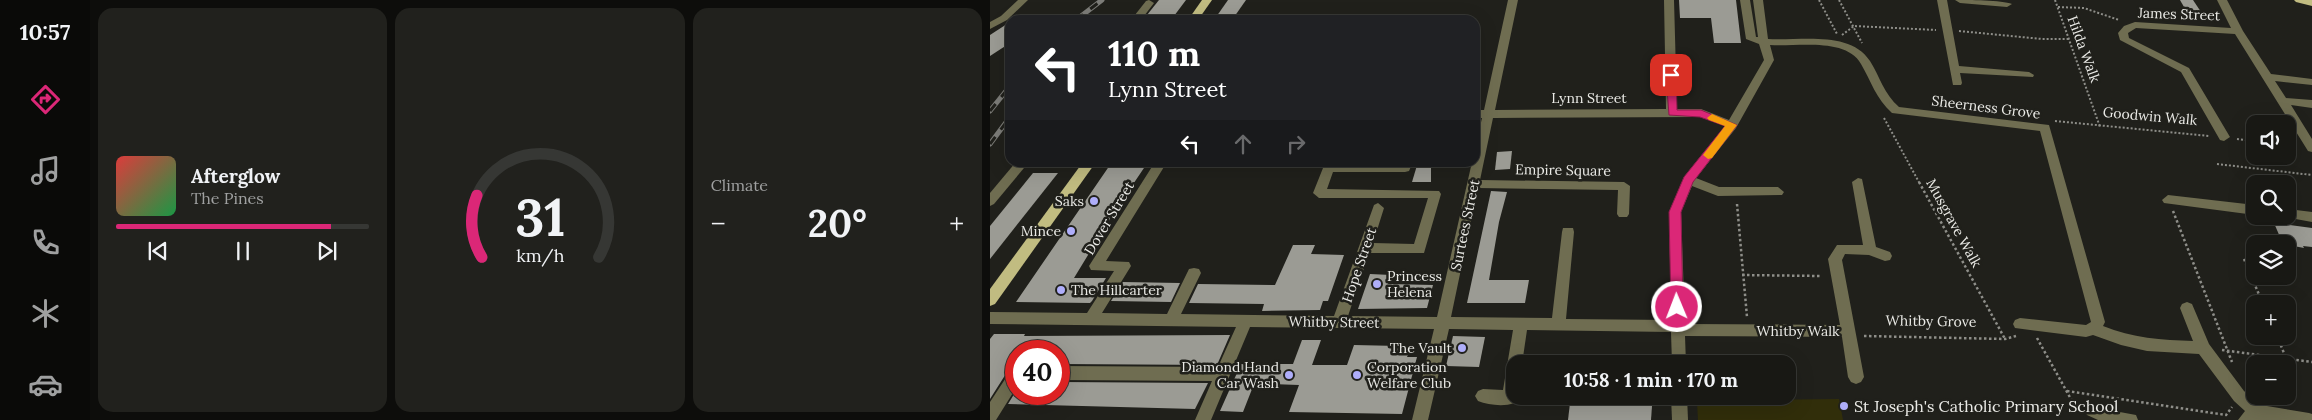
<!DOCTYPE html>
<meta charset="utf-8">
<style>
body{margin:0;font-family:Lora,serif;background:#21211d;color:#f1f3f6;height:100vh;display:flex;flex-direction:column;font-size:19px;white-space:nowrap}
*{box-sizing:border-box;margin:0}
p{font-size:16px;color:#9fa0a0}
.icon{flex:none;width:28px;height:28px;fill:none;stroke:currentColor;stroke-width:2;stroke-linecap:round;stroke-linejoin:round}
.map{position:relative;flex:1;overflow:hidden}
.sheet{display:flex;flex-direction:column;gap:8px;padding:8px;background:#0d0d0b;width:900px}
.sheet>*{flex:none}
.hud{position:absolute;left:15px;top:15px;width:475px;height:152px;border-radius:15px;box-shadow:0 5px 20px #0002,0 0 0 1px #363734;background:#202124;color:#fff;overflow:hidden}
.fabs{position:absolute;left:1256px;top:115px;display:grid;gap:10px}
.fabs a{display:grid;place-items:center;width:50px;height:50px;border-radius:10px;background:#181814;box-shadow:0 5px 20px #0002,0 0 0 1px #363734;font-size:25px}
.speed{position:absolute;left:15px;top:340px;display:flex;gap:10px;font-size:25px;font-weight:700;text-align:center}
.speed>*{display:grid;place-content:center;width:65px;height:65px;border-radius:50%;background:#181814;box-shadow:0 5px 20px #0002,0 0 0 1px #363734;line-height:1}
.speed .limit{border:8px solid #d22;background:#fff;color:#111}
.pin{position:absolute;display:grid;place-items:center;width:42px;height:42px;color:#fff;margin:-21px;border-radius:10px;box-shadow:0 2px 8px #0006}
.me{position:absolute;width:55px;margin:-28px;rotate:359deg;stroke-linejoin:round;filter:drop-shadow(0 0 4px #0008)}
.turn{display:flex;align-items:center;gap:18px;height:105px;padding:0 20px;font-size:22px}
.turn .icon{width:65px;height:65px;stroke-width:2.5}
.turn b{display:block;font-size:35px;line-height:42px}
.lanes{display:flex;align-items:center;height:48px;padding:0 20px;background:#0003;justify-content:center;gap:25px;direction:ltr}
.lanes .off{opacity:.35}
.big{font-size:38px;font-weight:700;line-height:1.1}
.sheet .widget{flex:1;display:flex;flex-direction:column;justify-content:center;gap:8px;min-width:0;padding:0 18px;border-radius:15px;background:#21211d}
.sheet .dial{align-items:center;gap:0}
.dial svg{height:130px;overflow:visible;fill:none;stroke:#363734;stroke-width:7;stroke-linecap:round;text-anchor:middle}
.dial text{fill:#f1f3f6;stroke:none}
.song{display:flex;align-items:center;gap:15px}
.cover{width:60px;height:60px;border-radius:8px;background:linear-gradient(135deg,hsl(0 70% 55%),hsl(140 70% 35%))}
.played{height:5px;border-radius:2px;background:linear-gradient(90deg,#db2777 85%,#363734 85%)}
.keys{display:flex;justify-content:space-around;direction:ltr}
.heat{display:flex;justify-content:space-between;align-items:center;font-size:28px;direction:ltr}
.sheet .tiles{flex:1;display:grid;gap:8px;grid-template-columns:repeat(3,1fr)}
.trip{position:absolute;left:516px;top:355px;width:290px;height:50px;border-radius:15px;background:#181814;box-shadow:0 5px 20px #0002,0 0 0 1px #363734;font-weight:700;line-height:50px;text-align:center}
main{display:flex;flex:1;min-height:0}
.tabs{display:flex;flex-direction:column;width:90px;justify-content:space-around;align-items:center;background:#0a0a08;color:#9fa0a0}
.tabs .icon{width:35px;height:35px}
.tabs .active{color:#db2777}
.tabs b{font-size:22px;color:#f1f3f6}
.map>svg:first-child{display:block}
.green{fill:#312e0a}
.building{fill:#9b9b94}
.lines{fill:none;stroke-linecap:round;stroke-linejoin:round}
.path-far1{stroke:#8e8e89;stroke-width:2;stroke-dasharray:2 2;stroke-linecap:butt}
.path{stroke:#8e8e89;stroke-width:2.5;stroke-dasharray:2.5 2.5;stroke-linecap:butt}
.minor{fill:#6f6d51;fill-rule:evenodd}
.major{fill:#c1bc81;fill-rule:evenodd}
.rail-casing{stroke:#7c7c78;stroke-width:5}
.rail{stroke:#20201b;stroke-width:3;stroke-dasharray:9;stroke-linecap:butt}
.route{fill:#db2777;stroke:#8e194d}
.slow{fill:#f59e0b}
.poi-dot{fill:#afaefa;stroke:#20201b;stroke-width:2}
.labels{text-anchor:middle;dominant-baseline:central;stroke-width:5;stroke-linejoin:round;paint-order:stroke}
.street-label{font-size:14px;fill:#eaeae6;stroke:#20201b}
.poi-label{font-size:14px;fill:#eaeae6;stroke:#20201b;text-anchor:end}
.near-poi-label{font-size:16px;fill:#eaeae6;stroke:#20201b;text-anchor:start}
</style>
<main>
<nav class="tabs">
<b>10:57</b>
<svg class="icon active" aria-label="directions" viewBox="0 0 24 24"><path d="M12 3l9 9-9 9-9-9zM9 14v-3h6M13 9l2 2-2 2"/></svg>
<svg class="icon" aria-label="music" viewBox="0 0 24 24"><path d="M9 18V5l10-2v13"/><circle cx="6" cy="18" r="3"/><circle cx="16" cy="16" r="3"/></svg>
<svg class="icon" aria-label="phone" viewBox="0 0 24 24"><path d="M5 4h4l2 5-3 2q2 4 5 5l2-3 5 2v4C11 20 4 13 5 4z"/></svg>
<svg class="icon" aria-label="climate" viewBox="0 0 24 24"><path d="M12 3v18M4 7l16 10M4 17L20 7"/></svg>
<svg class="icon" aria-label="car" viewBox="0 0 24 24"><path d="M5 17H2v-5l4-1 3-4h7l3 4 3 1v5h-3M9 17h6M6 11h13"/><circle cx="7" cy="17" r="2"/><circle cx="17" cy="17" r="2"/></svg>
</nav>
<section class="sheet">
<div class="tiles">
<div class="widget">
<div class="song"><i class="cover"></i><div><b>Afterglow</b><p>The Pines</p></div></div>
<div class="played"></div>
<div class="keys"><svg class="icon" aria-label="previous" viewBox="0 0 24 24"><path d="M18 5L8 12l10 7zM5 5v14"/></svg><svg class="icon" aria-label="pause" viewBox="0 0 24 24"><path d="M8 5v14M16 5v14"/></svg><svg class="icon" aria-label="next" viewBox="0 0 24 24"><path d="M6 5l10 7-10 7zM19 5v14"/></svg></div>
</div>
<div class="widget dial"><svg viewBox="0 0 100 80">
<path d="M14 69A42 42 0 1 1 86 69"/>
<path d="M14 69A42 42 0 0 1 11 31" stroke="#db2777"/>
<text x="50" y="56" font-size="32" font-weight="700">31</text>
<text x="50" y="72" font-size="11">km/h</text>
</svg></div>
<div class="widget"><p>Climate</p>
<div class="heat"><a>−</a><b class="big">20°</b><a>+</a></div>
</div>
</div>
</section>
<div class="map">
<svg width="1322" height="420" viewBox="0 0 1322 420">
<rect width="100%" height="100%" fill="#20201b"/>
<polygon class="green" points="849,399 853,420 708,420 707,401"/>
<g class="building">
<polygon points="169,0 196,0 181,20 153,20"/>
<polygon points="238,0 256,0 242,20 224,20"/>
<polygon points="689,0 746,0 751,43 724,43 721,18 690,18"/>
<polygon points="1190,0 1203,0 1213,15 1198,14"/>
<polygon points="20,22 20,43 0,56 0,35"/>
<polygon points="522,151 520,169 505,170 507,152"/>
<polygon points="122,162 158,162 123,214 84,278 116,278 102,301 100,303 26,302"/>
<polygon points="428,162 441,162 441,182 422,182"/>
<polygon points="43,173 68,173 0,259 0,226"/>
<polygon points="501,191 517,192 509,222 499,280 539,280 535,303 477,303"/>
<polygon points="1284,223 1322,228 1322,247 1313,246 1314,248 1293,244"/>
<polygon points="303,245 325,245 321,254 354,255 338,301 333,301 330,310 272,311 274,304 199,303 208,284 285,285"/>
<polygon points="380,274 401,275 398,284 443,285 437,308 368,309"/>
<polygon points="133,282 190,283 181,302 121,301"/>
<polygon points="4,334 35,334 34,336 240,335 227,365 69,364 69,351 26,351 26,366 19,369 0,399 0,339"/>
<polygon points="463,336 495,337 489,367 456,366"/>
<polygon points="312,340 331,340 322,365 357,365 364,345 409,346 407,352 419,352 417,357 427,357 412,414 299,412 309,385 281,384 264,384 253,412 230,411 251,364 303,364"/>
<polygon points="69,382 218,383 205,409 18,404 26,391 26,394 69,394"/>
<polygon points="580,403 662,406 661,420 578,420"/>
</g>
<g class="lines">
<g class="path-far1">
<polyline points="829,0 847,34"/>
<polyline points="849,0 872,43"/>
<polyline points="1065,0 1110,127"/>
<polyline points="1068,7 1094,8 1129,20"/>
<polyline points="969,31 1052,39 1080,39"/>
<polyline points="852,35 864,26 946,30"/>
<polyline points="894,118 930,184"/>
<polyline points="1065,121 1219,136"/>
<polyline points="1247,139 1265,141"/>
<polyline points="1298,145 1306,146"/>
<polyline points="1227,164 1322,175"/>
</g>
<g class="path">
<polyline points="929,182 1015,339"/>
<polyline points="747,204 757,317"/>
<polyline points="1183,211 1242,362"/>
<polyline points="1254,259 1273,304"/>
<polyline points="752,275 831,276"/>
<polyline points="874,336 1015,339 1026,336"/>
<polyline points="1287,336 1296,358"/>
<polyline points="1047,338 1087,410"/>
<polyline points="1232,350 1322,362"/>
<polyline points="1077,391 1236,415 1242,407"/>
</g>
<g class="minor">
<polygon points="28,0 38,0 17,20 0,29 0,22 11,16"/>
<polygon points="159,0 164,3 151,20 141,20 156,1"/>
<path d="M518,0H528L505,110L676,109L674,0H684L687,109H711L739,120L774,60L769,44L756,39L750,0H760L766,37H768L763,0H773L778,39C810,41 860,30 880,61C890,77 894,94 909,107L1059,125L1115,322L1113,326C1142,338 1172,340 1203,341L1190,308L1192,304L1197,302L1202,304L1219,344L1254,391L1271,405L1319,413L1322,414V420H1248L1255,411L1244,401L1209,354L1157,351L1131,345L1103,335L1096,337L1025,328L1023,324L1025,320L1030,318L1096,325L1101,322L1050,131L902,113C886,99 881,81 871,64C856,37 806,47 780,45L784,60L746,128L706,178L729,187H788L794,192L792,195L728,196L702,186L691,212L695,324L850,325L838,259L847,245H873L862,182L868,178L872,179L886,247L900,252L902,256L900,260L895,261L879,255L855,254L852,260L874,377L871,382L866,384L861,382L858,377L852,337L695,336L696,364H682L681,332L537,330L532,364H525V396H527L524,403C514,407 498,405 488,401L485,396L488,391L493,389L513,390L523,330L459,329L438,420H422L444,329L260,327L221,420H205L222,381L69,380V366L228,367L246,327L0,324V312L97,313L124,271L101,270L99,266L165,162H177L116,261L139,262L141,266L112,313L177,314L199,269L204,268L209,269L211,273L191,314L344,316L384,205L388,203L394,208L383,243L424,244L438,198H329L323,193L333,168L339,164L423,162L419,171L415,172H343L337,189L449,191L451,194L434,253H379L358,316L447,317L482,162H485V149L492,118H485V110H494ZM710,117L735,126L694,177L679,212L681,320L576,319L584,232L583,228H573L572,232L562,318L461,317L488,188L628,190L627,214L629,217H637L639,214L640,186L634,182L490,180L503,118Z"/>
<polygon points="947,0 957,0 969,66 1039,72 1044,75 1043,77 970,73 972,83 971,85 963,85"/>
<path d="M965,0C978,0 1012,0 1022,4L1017,7L970,3Z"/>
<polygon points="1227,0 1237,0 1253,31 1281,74 1322,79 1322,85 1285,81 1296,98 1322,100 1322,108 1301,105 1322,139 1322,152 1318,151 1245,34 1146,28 1138,33 1139,38 1199,68 1240,137 1234,141 1230,140 1191,72 1130,40 1128,33 1134,26 1145,22 1241,28"/>
<polygon points="26,162 39,162 4,204 0,206 0,193"/>
<polygon points="1178,195 1265,205 1265,215 1174,203 1172,200"/>
<polygon points="1298,209 1322,212 1322,222 1294,217 1298,216"/>
<polygon points="26,368 26,388 6,420 0,420 0,402 21,370"/>
<polygon points="681,396 697,396 698,420 682,420"/>
<polygon points="1102,403 1119,410 1146,415 1148,420 1108,420 1097,415 1094,410 1097,405"/>
</g>
<g class="major">
<polygon points="212,0 222,0 208,20 198,20"/>
<polygon points="1304,0 1322,0 1322,6 1306,2"/>
<polygon points="93,162 106,162 5,304 0,306 0,289"/>
</g>
<defs>
<g id="rail">
<polyline points="86,20 112,0"/>
<polyline points="0,111 20,86"/>
<polyline points="0,144 20,117"/>
</g>
</defs>
<use href="#rail" class="rail-casing"/>
<use href="#rail" class="rail"/>
</g>
<polygon class="route" points="681,72 686,75 687,110 711,110 747,125 703,182 691,212 693,307 687,312 681,307 679,212 694,177 735,126 710,117 679,115 676,75"/>
<polygon class="slow" points="722,114 747,125 722,158 718,159 713,155 735,126 719,120 717,118"/>
<g class="poi-dot">
<circle cx="104" cy="201" r="5"/>
<circle cx="81" cy="231" r="5"/>
<circle cx="387" cy="284" r="5"/>
<circle cx="71" cy="290" r="5"/>
<circle cx="472" cy="348" r="5"/>
<circle cx="299" cy="375" r="5"/>
<circle cx="367" cy="375" r="5"/>
<circle cx="854" cy="406" r="5"/>
</g>
<g class="labels">
<g class="street-label">
<text transform="translate(1189 14) rotate(2)">James Street</text>
<text transform="translate(1094 49) rotate(70)">Hilda Walk</text>
<text x="599" y="98">Lynn Street</text>
<text transform="translate(996 107) rotate(7)">Sheerness Grove</text>
<text transform="translate(1160 116) rotate(5)">Goodwin Walk</text>
<text transform="translate(573 170) rotate(1)">Empire Square</text>
<text transform="translate(119 218) rotate(-59)">Dover Street</text>
<text transform="translate(964 223) rotate(61)">Musgrave Walk</text>
<text transform="translate(475 225) rotate(-78)">Surtees Street</text>
<text transform="translate(369 265) rotate(-71)">Hope Street</text>
<text transform="translate(941 321) rotate(1)">Whitby Grove</text>
<text transform="translate(344 322) rotate(1)">Whitby Street</text>
<text x="808" y="331">Whitby Walk</text>
</g>
<g class="poi-label">
<text x="94" y="201">Saks</text>
<text x="71" y="231">Mince</text>
<text x="397" y="276" text-anchor="start">Princess<tspan x="397" dy="16">Helena</tspan></text>
<text x="81" y="290" text-anchor="start">The Hillcarter</text>
<text x="462" y="348">The Vault</text>
<text x="289" y="367">Diamond Hand<tspan x="289" dy="16">Car Wash</tspan></text>
<text x="377" y="367" text-anchor="start">Corporation<tspan x="377" dy="16">Welfare Club</tspan></text>
</g>
<g class="near-poi-label">
<text x="864" y="406">St Joseph's Catholic Primary School</text>
</g>
</g>
</svg>
<div class="fabs">
<a><svg class="icon" aria-label="sound" viewBox="0 0 24 24"><path d="M4 9h4l5-4v14l-5-4H4zM17 9q2 3 0 6"/></svg></a>
<a><svg class="icon" aria-label="search" viewBox="0 0 24 24"><circle cx="10" cy="10" r="6"/><path d="M15 15l6 6"/></svg></a>
<a><svg class="icon" aria-label="layers" viewBox="0 0 24 24"><path d="M12 4l9 5-9 5-9-5zM3 14l9 5 9-5"/></svg></a>
<a>+</a>
<a>−</a>
</div>
<div class="speed"><div class="limit">40</div></div>
<div class="pin" style="left:681px;top:75px;background:#d93025"><svg class="icon" aria-label="arrive" viewBox="0 0 24 24"><path d="M6 21V4h12l-3 4 3 4H6"/></svg></div>
<svg class="me" style="left:687px;top:307px" viewBox="-20 -20 40 40"><circle r="17" fill="#db2777" stroke="#fff" stroke-width="3"/><path d="M0-11L8 9 0 5-8 9z" fill="#fff"/></svg>
<div class="trip">10:58 · 1 min · 170 m</div>
<div class="hud">
<div class="turn"><svg class="icon" aria-label="left" viewBox="0 0 24 24"><path d="M17 20v-9H6M10 6l-5 5 5 5"/></svg><div><b>110 m</b>Lynn Street</div></div>
<div class="lanes"><svg class="icon" aria-label="left" viewBox="0 0 24 24"><path d="M17 20v-9H6M10 6l-5 5 5 5"/></svg><svg class="icon off" aria-label="ahead" viewBox="0 0 24 24"><path d="M12 20V5M6 11l6-6 6 6"/></svg><svg class="icon off" aria-label="right" viewBox="0 0 24 24"><path d="M7 20v-9h11M14 6l5 5-5 5"/></svg></div>
</div>
</div>
</main>
